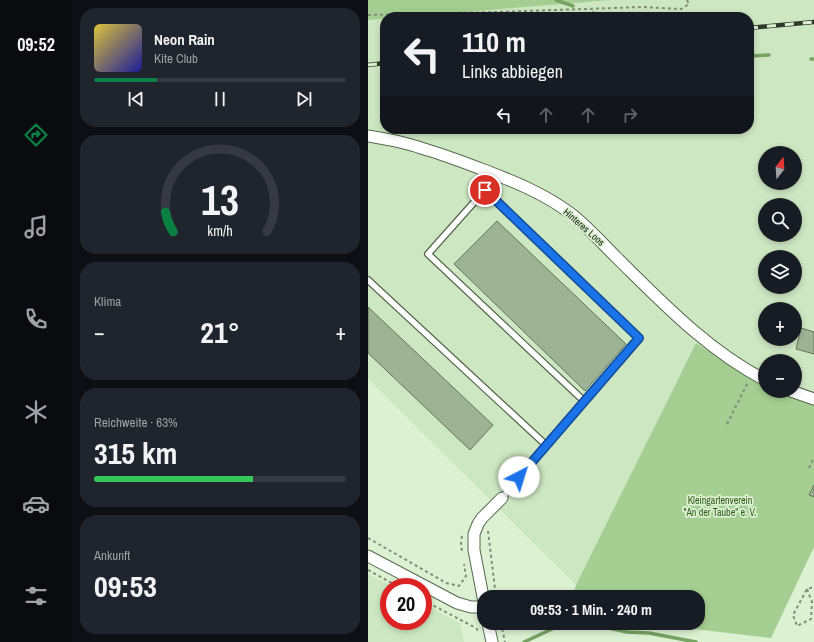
<!DOCTYPE html>
<html lang="de">
<meta charset="utf-8">
<style>
body{margin:0;font-family:"Archivo Narrow",sans-serif;background:#20242c;color:#f1f3f6;height:100vh;display:flex;flex-direction:column;font-size:15px;white-space:nowrap}
*{box-sizing:border-box;margin:0}
p{font-size:13px;color:#9ea1a6}
.icon{flex:none;width:22px;height:22px;fill:none;stroke:currentColor;stroke-width:2;stroke-linecap:round;stroke-linejoin:round}
.map{position:relative;flex:1;overflow:hidden}
.side{display:flex;flex-direction:column;gap:8px;padding:8px;background:#0d0f14;width:296px}
.side>*{flex:none}
.guide{position:absolute;left:12px;top:12px;width:374px;height:122px;border-radius:16px;box-shadow:0 2px 6px #0003;background:#171b24;color:#f1f3f6;overflow:hidden}
.needle{width:26px;rotate:17deg}
.buttons{position:absolute;left:390px;top:146px;display:grid;gap:8px}
.buttons a{display:grid;place-items:center;width:44px;height:44px;border-radius:50%;background:#171b24;box-shadow:0 2px 6px #0003;font-size:20px}
.speed{position:absolute;left:12px;top:578px;display:flex;gap:8px;font-size:20px;font-weight:700;text-align:center}
.speed>*{display:grid;place-content:center;width:52px;height:52px;border-radius:50%;background:#171b24;box-shadow:0 2px 6px #0003;line-height:1}
.speed .limit{border:6px solid #d22;background:#fff;color:#111}
.pin{position:absolute;display:grid;place-items:center;width:34px;height:34px;color:#fff;margin:-17px;border:2px solid #fff;border-radius:50%;box-shadow:0 1px 4px #0007}
.me{position:absolute;width:44px;margin:-22px;rotate:40deg;stroke-linejoin:round;filter:drop-shadow(0 0 3px #0008)}
.turn{display:flex;align-items:center;gap:14px;height:84px;padding:0 16px;font-size:18px}
.turn .icon{width:52px;height:52px;stroke-width:2.5}
.turn b{display:block;font-size:28px;line-height:34px}
.lanes{display:flex;align-items:center;height:38px;padding:0 16px;background:#0003;justify-content:center;gap:20px;direction:ltr}
.lanes .off{opacity:.35}
.big{font-size:30px;font-weight:700;line-height:1.1}
.side .tile{flex:1;display:flex;flex-direction:column;justify-content:center;gap:6px;min-width:0;padding:0 14px;border-radius:16px;background:#20242c}
.side .dial{align-items:center;gap:0}
.dial svg{height:104px;overflow:visible;fill:none;stroke:#363941;stroke-width:7;stroke-linecap:round;text-anchor:middle}
.dial text{fill:#f1f3f6;stroke:none}
.song{display:flex;align-items:center;gap:12px}
.cover{width:48px;height:48px;border-radius:6px;background:linear-gradient(135deg,hsl(50 70% 55%),hsl(240 70% 35%))}
.played{height:4px;border-radius:2px;background:linear-gradient(90deg,#0b8043 25%,#363941 25%)}
.keys{display:flex;justify-content:space-around;direction:ltr}
.heat{display:flex;justify-content:space-between;align-items:center;font-size:22px;direction:ltr}
.charge{height:6px;border-radius:3px;background:linear-gradient(90deg,#34c759 63%,#363941 0)}
.trip{position:absolute;left:109px;top:590px;width:228px;height:40px;border-radius:16px;background:#171b24;box-shadow:0 2px 6px #0003;font-weight:700;line-height:40px;text-align:center}
main{display:flex;flex:1;min-height:0}
.dock{display:flex;flex-direction:column;width:72px;justify-content:space-around;align-items:center;background:#090b0e;color:#9ea1a6}
.dock .icon{width:28px;height:28px}
.dock .active{color:#0b8043}
.dock b{font-size:18px;color:#f1f3f6}
.map>svg:first-child{display:block}
.built{fill:#cde7c2;fill-rule:evenodd}
.green{fill:#a5cf92}
.lines{fill:none;stroke-linecap:round;stroke-linejoin:round}
.stream{stroke:#77a363;stroke-width:3.5}
.building{fill:#9eb395;stroke:#63765b}
.lane-casing{stroke:#56684e;stroke-width:8}
.street-casing{stroke:#56684e;stroke-width:13}
.path{stroke:#7e8e78;stroke-width:2;stroke-dasharray:3 3;stroke-linecap:butt}
.lane{stroke:#fff;stroke-width:5.5}
.street{stroke:#fff;stroke-width:11}
.rail-casing{stroke:#303a2c;stroke-width:4.5}
.rail{stroke:#dbf1d1;stroke-width:3;stroke-dasharray:9;stroke-linecap:butt}
.route-casing{stroke:#114b97;stroke-width:10}
.route{stroke:#1a73e8;stroke-width:7}
.labels{text-anchor:middle;dominant-baseline:central;stroke-width:3.5;stroke-linejoin:round;paint-order:stroke}
.street-label{font-size:10px;fill:#171f14;stroke:#dbf1d1}
.park-label{font-size:10px;fill:#305a18;stroke:#dbf1d1}
</style>
<main>
<nav class="dock">
<b>09:52</b>
<svg class="icon active" aria-label="directions" viewBox="0 0 24 24"><path d="M12 3l9 9-9 9-9-9zM9 14v-3h6M13 9l2 2-2 2"/></svg>
<svg class="icon" aria-label="music" viewBox="0 0 24 24"><path d="M9 18V5l10-2v13"/><circle cx="6" cy="18" r="3"/><circle cx="16" cy="16" r="3"/></svg>
<svg class="icon" aria-label="phone" viewBox="0 0 24 24"><path d="M5 4h4l2 5-3 2q2 4 5 5l2-3 5 2v4C11 20 4 13 5 4z"/></svg>
<svg class="icon" aria-label="climate" viewBox="0 0 24 24"><path d="M12 3v18M4 7l16 10M4 17L20 7"/></svg>
<svg class="icon" aria-label="car" viewBox="0 0 24 24"><path d="M5 17H2v-5l4-1 3-4h7l3 4 3 1v5h-3M9 17h6M6 11h13"/><circle cx="7" cy="17" r="2"/><circle cx="17" cy="17" r="2"/></svg>
<svg class="icon" aria-label="filters" viewBox="0 0 24 24"><path d="M4 7h16M4 17h16"/><circle cx="9" cy="7" r="2"/><circle cx="15" cy="17" r="2"/></svg>
</nav>
<section class="side">
<div class="tile">
<div class="song"><i class="cover"></i><div><b>Neon Rain</b><p>Kite Club</p></div></div>
<div class="played"></div>
<div class="keys"><svg class="icon" aria-label="previous" viewBox="0 0 24 24"><path d="M18 5L8 12l10 7zM5 5v14"/></svg><svg class="icon" aria-label="pause" viewBox="0 0 24 24"><path d="M8 5v14M16 5v14"/></svg><svg class="icon" aria-label="next" viewBox="0 0 24 24"><path d="M6 5l10 7-10 7zM19 5v14"/></svg></div>
</div>
<div class="tile dial"><svg viewBox="0 0 100 80">
<path d="M14 69A42 42 0 1 1 86 69"/>
<path d="M14 69A42 42 0 0 1 8 54" stroke="#0b8043"/>
<text x="50" y="56" font-size="32" font-weight="700">13</text>
<text x="50" y="72" font-size="11">km/h</text>
</svg></div>
<div class="tile"><p>Klima</p>
<div class="heat"><a>−</a><b class="big">21°</b><a>+</a></div>
</div>
<div class="tile"><p>Reichweite · 63%</p><b class="big">315 km</b><div class="charge"></div></div>
<div class="tile"><p>Ankunft</p><b class="big">09:53</b></div>
</section>
<div class="map">
<svg width="446" height="642" viewBox="0 0 446 642">
<rect width="100%" height="100%" fill="#dbf1d1"/>
<g class="built">
<path d="M243,0H446V405L418,395L409,391H427V361H397V385L382,378L328,343L208,585L0,379V20L17,19V129H381V17H35ZM397,153H427V183H397ZM397,205H427V235H397ZM397,257H427V287H397ZM397,309H427V339H397Z"/>
<polygon points="0,574 25,587 21,587 21,621 55,621 55,603 92,623 96,642 0,642"/>
</g>
<g class="green">
<polygon points="0,0 243,0 36,17 17,17 17,19 0,20"/>
<polygon points="328,343 382,378 397,385 397,391 409,391 418,395 446,405 446,547 403,638 276,623 330,623 330,597 204,597 208,585"/>
</g>
<g class="lines">
<g class="stream">
<polyline points="188,0 205,6"/>
<polyline points="225,13 237,17"/>
<polyline points="381,56 401,55"/>
<polyline points="443,59 446,59"/>
<polyline points="208,623 227,625 259,632 281,633 328,642"/>
<polyline points="156,642 197,623"/>
</g>
</g>
<g class="building">
<polygon points="129,221 258,344 217,391 86,264"/>
<polygon points="0,307 125,425 102,450 0,353"/>
<polygon points="433,328 446,332 446,354 428,349"/>
<polygon points="446,485 446,497 441,495"/>
</g>
<g class="lines">
<defs>
<g id="lane">
<polyline points="0,280 178,445"/>
<polyline points="134,498 216,401 60,254 117,190 271,338 216,401"/>
</g>
<g id="street">
<path d="M0,136C18,139 36,142 53,148C74,154 95,162 116,170C147,182 175,193 202,213C219,226 233,242 248,257C294,302 339,350 397,380"/>
<polyline points="423,391 446,399"/>
<polyline points="0,556 89,603 103,607 116,607"/>
<polyline points="116,602 106,550 106,534 110,524 114,518 134,498"/>
<polyline points="120,623 124,642"/>
</g>
</defs>
<use href="#lane" class="lane-casing"/>
<use href="#street" class="street-casing"/>
<g class="path">
<polyline points="0,15 128,12 274,7 313,9 321,4 319,0"/>
<polyline points="359,424 380,382"/>
<polyline points="441,468 446,457"/>
<polyline points="120,531 128,597"/>
<polyline points="94,536 93,543 94,552"/>
<polyline points="0,538 78,583 91,586 98,576 96,564"/>
<polyline points="0,570 31,587"/>
<polyline points="439,589 444,602 443,619 429,626 425,615 439,589 446,587"/>
<polyline points="55,600 106,627 109,629 110,632"/>
<polyline points="133,623 137,642"/>
</g>
<use href="#lane" class="lane"/>
<use href="#street" class="street"/>
<defs>
<g id="rail">
<polyline points="381,28 446,22"/>
<polyline points="0,65 17,63"/>
</g>
</defs>
<use href="#rail" class="rail-casing"/>
<use href="#rail" class="rail"/>
</g>
<g class="lines">
<defs>
<polyline id="route" points="117,190 271,338 151,477"/>
</defs>
<use href="#route" class="route-casing"/>
<use href="#route" class="route"/>
</g>
<g class="labels">
<g class="street-label">
<text transform="translate(216 227) rotate(41)">Hinteres Loos</text>
</g>
<g class="park-label">
<text x="352" y="500">Kleingartenverein<tspan x="352" dy="12">"An der Taube" e. V.</tspan></text>
</g>
</g>
</svg>
<div class="buttons">
<a><svg class="needle" viewBox="-14 -14 28 28"><path d="M0-13l5 13h-10z" fill="#e53935"/><path d="M0 13l5-13h-10z" fill="#9ea1a6"/></svg></a>
<a><svg class="icon" aria-label="search" viewBox="0 0 24 24"><circle cx="10" cy="10" r="6"/><path d="M15 15l6 6"/></svg></a>
<a><svg class="icon" aria-label="layers" viewBox="0 0 24 24"><path d="M12 4l9 5-9 5-9-5zM3 14l9 5 9-5"/></svg></a>
<a>+</a>
<a>−</a>
</div>
<div class="speed"><div class="limit">20</div></div>
<div class="pin" style="left:117px;top:190px;background:#d93025"><svg class="icon" aria-label="arrive" viewBox="0 0 24 24"><path d="M6 21V4h12l-3 4 3 4H6"/></svg></div>
<svg class="me" style="left:151px;top:477px" viewBox="-20 -20 40 40"><circle r="19" fill="#fff"/><path d="M0-13L10 11 0 6-10 11z" fill="#1a73e8"/></svg>
<div class="trip">09:53 · 1 Min. · 240 m</div>
<div class="guide">
<div class="turn"><svg class="icon" aria-label="left" viewBox="0 0 24 24"><path d="M17 20v-9H6M10 6l-5 5 5 5"/></svg><div><b>110 m</b>Links abbiegen</div></div>
<div class="lanes"><svg class="icon" aria-label="left" viewBox="0 0 24 24"><path d="M17 20v-9H6M10 6l-5 5 5 5"/></svg><svg class="icon off" aria-label="ahead" viewBox="0 0 24 24"><path d="M12 20V5M6 11l6-6 6 6"/></svg><svg class="icon off" aria-label="ahead" viewBox="0 0 24 24"><path d="M12 20V5M6 11l6-6 6 6"/></svg><svg class="icon off" aria-label="right" viewBox="0 0 24 24"><path d="M7 20v-9h11M14 6l5 5-5 5"/></svg></div>
</div>
</div>
</main>
